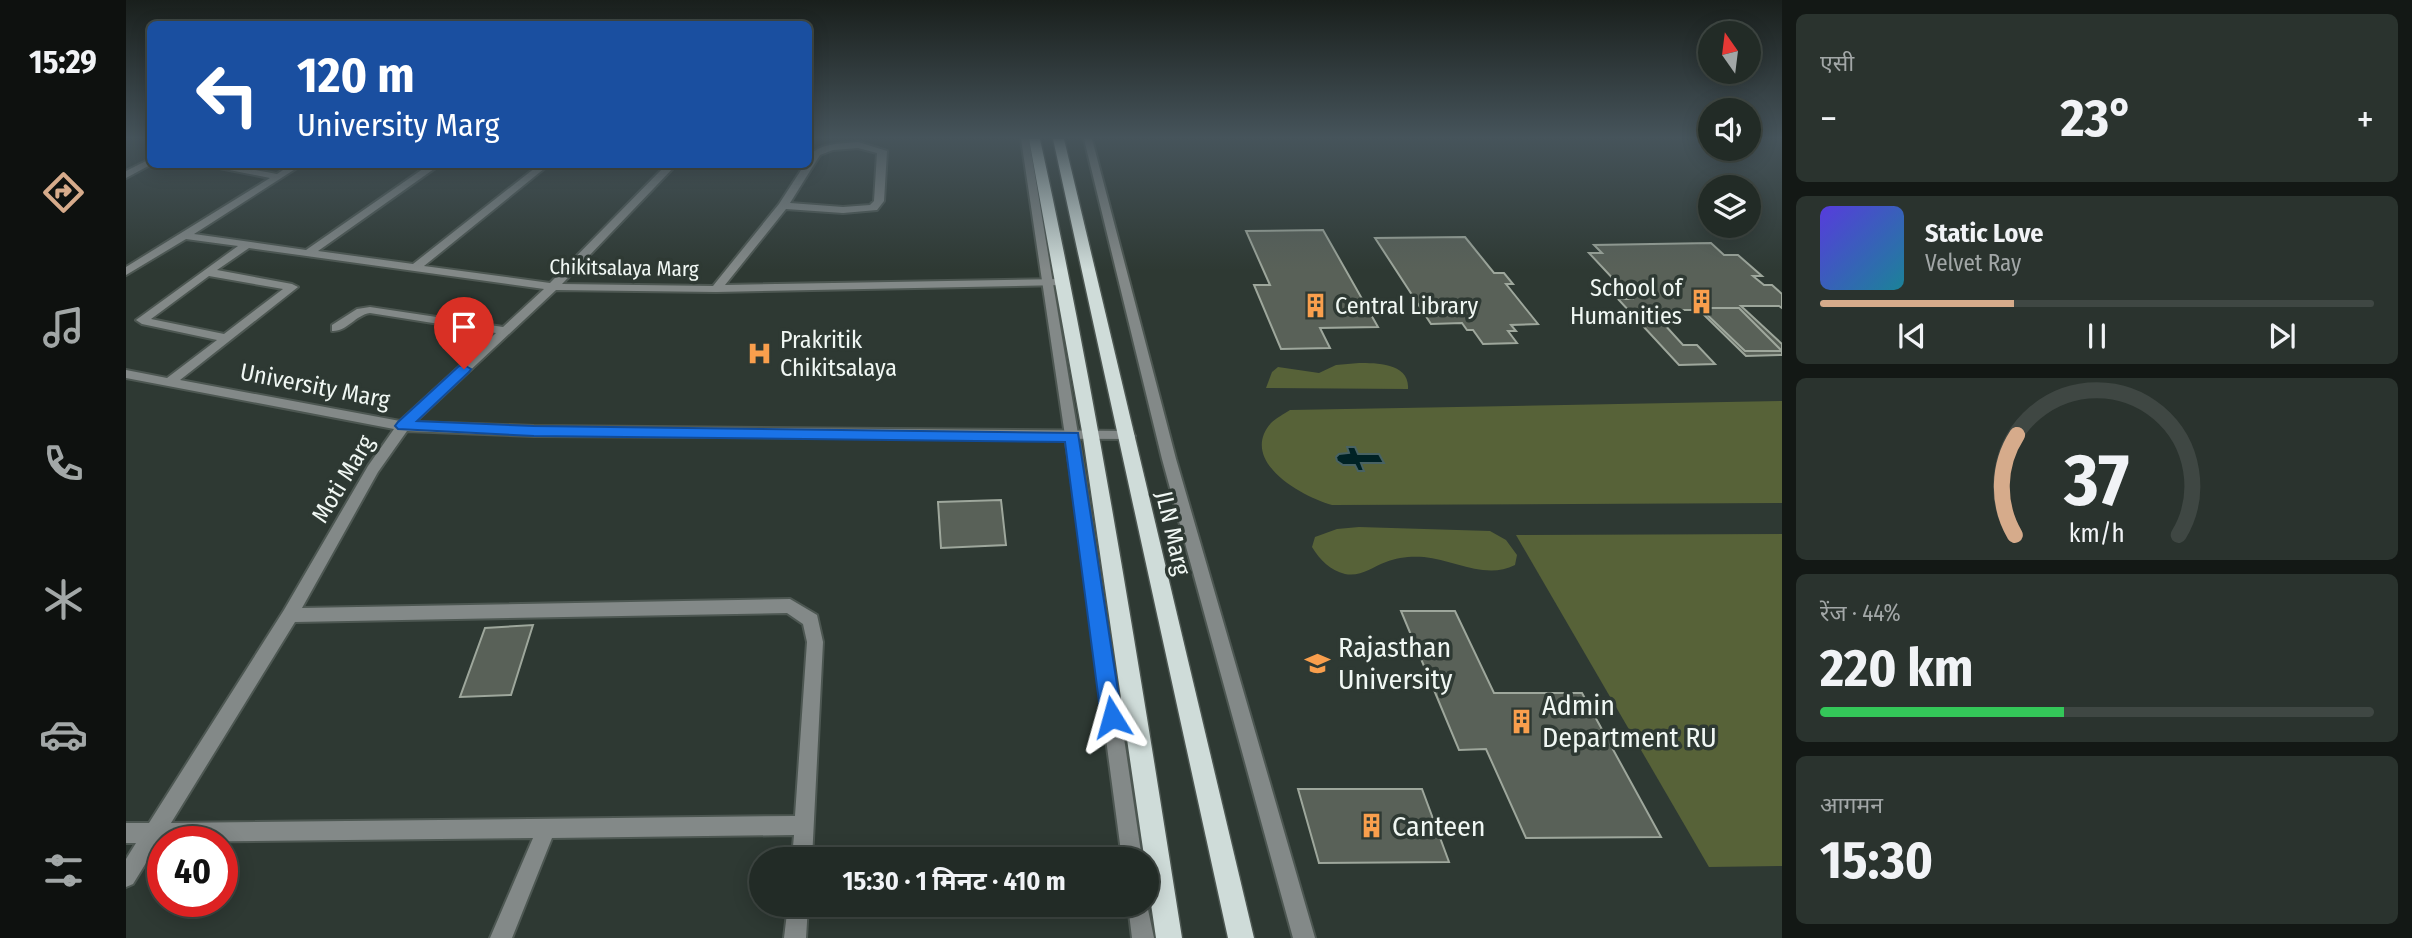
<!DOCTYPE html>
<html lang="hi">
<meta charset="utf-8">
<style>
body{margin:0;font-family:"Fira Sans Condensed","Noto Sans Devanagari",sans-serif;background:#2a332e;color:#f1f3f6;height:100vh;display:flex;flex-direction:column;font-size:26px;white-space:nowrap}
*{box-sizing:border-box;margin:0}
p{font-size:23px;color:#a2a7a7}
.icon{flex:none;width:38px;height:38px;fill:none;stroke:currentColor;stroke-width:2;stroke-linecap:round;stroke-linejoin:round}
.map{position:relative;flex:1;overflow:hidden}
.details{display:flex;flex-direction:column;gap:14px;padding:14px;background:#131815;width:630px}
.details>*{flex:none}
.guide{position:absolute;left:21px;top:21px;width:665px;height:147px;border-radius:10px;box-shadow:0 4px 18px #0003,0 0 0 2px #3f4743;background:#1a4fa0;color:#fff;overflow:hidden}
.needle{width:46px;rotate:346deg}
.controls{position:absolute;left:1572px;top:21px;display:grid;gap:14px}
.controls a{display:grid;place-items:center;width:63px;height:63px;border-radius:50%;background:#222b26;box-shadow:0 4px 18px #0003,0 0 0 2px #3f4743;font-size:35px}
.speed{position:absolute;left:21px;top:826px;display:flex;gap:14px;font-size:35px;font-weight:700;text-align:center}
.speed>*{display:grid;place-content:center;width:91px;height:91px;border-radius:50%;background:#222b26;box-shadow:0 4px 18px #0003,0 0 0 2px #3f4743;line-height:1}
.speed .limit{border:10px solid #d22;background:#fff;color:#111}
.pin{position:absolute;display:grid;place-items:center;width:60px;height:60px;color:#fff;margin:-72px -30px;border-radius:50% 50% 50% 0;rotate:-45deg;box-shadow:0 0 7px #0007}
.pin .icon{rotate:45deg}
.me{position:absolute;width:77px;margin:-38px;rotate:352deg;stroke-linejoin:round;filter:drop-shadow(0 0 5px #0008)}
.turn{display:flex;align-items:center;gap:24px;height:147px;padding:0 35px;font-size:32px}
.turn .icon{width:91px;height:91px;stroke-width:2.5}
.turn b{display:block;font-size:49px;line-height:60px}
.big{font-size:52px;font-weight:700;line-height:1.1}
.details .card{flex:1;display:flex;flex-direction:column;justify-content:center;gap:10px;min-width:0;padding:0 24px;border-radius:10px;background:#2a332e}
.details .dial{align-items:center;gap:0}
.dial svg{height:182px;overflow:visible;fill:none;stroke:#3f4743;stroke-width:7;stroke-linecap:round;text-anchor:middle}
.dial text{fill:#f1f3f6;stroke:none}
.song{display:flex;align-items:center;gap:21px}
.cover{width:84px;height:84px;border-radius:10px;background:linear-gradient(135deg,hsl(250 70% 55%),hsl(190 70% 35%))}
.played{height:7px;border-radius:4px;background:linear-gradient(90deg,#d6ab8b 35%,#3f4743 35%)}
.keys{display:flex;justify-content:space-around;direction:ltr}
.heat{display:flex;justify-content:space-between;align-items:center;font-size:38px;direction:ltr}
.charge{height:10px;border-radius:5px;background:linear-gradient(90deg,#34c759 44%,#3f4743 0)}
.trip{position:absolute;left:623px;top:847px;width:410px;height:70px;border-radius:35px;background:#222b26;box-shadow:0 4px 18px #0003,0 0 0 2px #3f4743;font-weight:700;line-height:70px;text-align:center}
main{display:flex;flex:1;min-height:0}
.menu{display:flex;flex-direction:column;width:126px;justify-content:space-around;align-items:center;background:#0e110f;color:#a2a7a7}
.menu .icon{width:49px;height:49px}
.menu .selected{color:#d6ab8b}
.menu b{font-size:32px;color:#f1f3f6}
.map>svg:first-child{display:block}
.green{fill:#576238}
.water{fill:#002225;stroke:#486263;stroke-width:2}
.building{fill:#596158;stroke:#9ea79c;stroke-width:2}
.lines{fill:none;stroke-linecap:round;stroke-linejoin:round}
.minor-casing{stroke:#4d5752;stroke-width:4}
.tertiary-casing{stroke:#4d5752;stroke-width:4}
.primary-casing{stroke:#4d5752;stroke-width:3}
.minor{fill:#838988;fill-rule:evenodd}
.tertiary{fill:#838988;fill-rule:evenodd}
.primary{fill:#cfdcd9;fill-rule:evenodd}
.route{fill:#1a73e8;stroke:#114b97;stroke-width:2}
.labels{text-anchor:middle;dominant-baseline:central;stroke-width:7;stroke-linejoin:round;paint-order:stroke}
.far-street-label{font-size:21px;fill:#f0f7f3;stroke:#2e3933}
.poi-label{font-size:24px;fill:#f0f7f3;stroke:#2e3933;text-anchor:start}
.street-label{font-size:24px;fill:#f0f7f3;stroke:#2e3933}
.near-poi-label{font-size:28px;fill:#f0f7f3;stroke:#2e3933;text-anchor:start}
</style>
<main>
<nav class="menu">
<b>15:29</b>
<svg class="icon selected" aria-label="directions" viewBox="0 0 24 24"><path d="M12 3l9 9-9 9-9-9zM9 14v-3h6M13 9l2 2-2 2"/></svg>
<svg class="icon" aria-label="music" viewBox="0 0 24 24"><path d="M9 18V5l10-2v13"/><circle cx="6" cy="18" r="3"/><circle cx="16" cy="16" r="3"/></svg>
<svg class="icon" aria-label="phone" viewBox="0 0 24 24"><path d="M5 4h4l2 5-3 2q2 4 5 5l2-3 5 2v4C11 20 4 13 5 4z"/></svg>
<svg class="icon" aria-label="climate" viewBox="0 0 24 24"><path d="M12 3v18M4 7l16 10M4 17L20 7"/></svg>
<svg class="icon" aria-label="car" viewBox="0 0 24 24"><path d="M5 17H2v-5l4-1 3-4h7l3 4 3 1v5h-3M9 17h6M6 11h13"/><circle cx="7" cy="17" r="2"/><circle cx="17" cy="17" r="2"/></svg>
<svg class="icon" aria-label="filters" viewBox="0 0 24 24"><path d="M4 7h16M4 17h16"/><circle cx="9" cy="7" r="2"/><circle cx="15" cy="17" r="2"/></svg>
</nav>
<div class="map">
<svg width="1656" height="938" viewBox="0 0 1656 938">
<rect width="100%" height="100%" fill="#2e3933"/>
<g class="green">
<path d="M1233,363C1250,363 1284,363 1282,389L1140,388L1146,372L1152,367L1193,373L1210,365Z"/>
<path d="M1656,401V503L1206,505C1176,497 1112,461 1145,423C1150,418 1158,414 1164,410Z"/>
<path d="M1233,527L1364,531L1380,540L1391,555L1389,565C1360,580 1328,560 1298,557C1286,556 1271,557 1260,562C1246,567 1235,577 1219,574C1204,570 1194,560 1186,547L1189,537L1211,529Z"/>
<polygon points="1656,534 1656,866 1583,867 1390,535"/>
</g>
<polygon class="water" points="1221,447 1229,447 1232,454 1253,454 1258,463 1235,463 1238,471 1232,471 1229,465 1217,465 1211,461 1210,457 1213,454 1223,453"/>
<g class="building">
<polygon points="1197,230 1252,327 1194,328 1204,348 1155,349 1128,285 1144,285 1120,231"/>
<polygon points="1339,237 1368,273 1378,273 1387,284 1380,284 1412,324 1385,325 1390,331 1382,331 1391,343 1357,344 1347,330 1341,330 1336,323 1305,324 1249,238"/>
<polygon points="1585,243 1598,255 1612,255 1636,276 1627,276 1638,285 1646,285 1656,294 1656,308 1653,306 1615,306 1656,344 1656,355 1620,356 1573,310 1542,310 1554,323 1537,323 1557,345 1571,345 1589,364 1553,365 1492,299 1506,299 1463,253 1476,253 1468,245"/>
<polygon points="1574,308 1613,308 1656,351 1619,351"/>
<polygon points="875,500 880,545 815,548 812,502"/>
<polygon points="1275,611 1329,611 1368,693 1456,693 1535,837 1400,838 1360,749 1333,750"/>
<polygon points="407,625 385,695 334,697 359,628"/>
<polygon points="1172,789 1296,789 1323,862 1193,863"/>
</g>
<g class="lines">
<defs>
<g id="minor">
<path d="M732,142L761,151L758,201L751,210L717,213L660,209L599,285L936,279L942,282L936,285L590,292L430,290L289,422L408,426L1002,431L1007,433L1009,436L1007,439L408,436L281,431L252,472L176,608L664,599L691,615L697,642L686,859H666L668,835L426,838L386,938H364L407,838L37,842H33L7,884L0,887V859L10,843H0V823H23L158,610L242,466L268,429L0,378V370L41,378L91,340L16,324L10,320L112,246L60,239L0,275V267L144,178L73,164H96L151,174L166,164H177L68,234L180,250L304,164H315L192,251L287,264L414,164H424L298,266L424,283L541,164H551L436,284L587,286L653,204L679,164H682C684,142 715,144 732,142ZM732,148L751,153L748,201L744,205L717,207L664,203L694,155L707,150ZM123,248L418,289L377,327L244,307L231,309L206,325V331C221,332 229,315 244,313L370,333L274,421L54,380L172,287L166,284L91,270ZM83,276L157,289L98,334L25,319ZM661,613L677,624L681,642L669,816L45,823L169,622Z"/>
<polygon points="24,159 26,164 0,178 0,171"/>
<polygon points="662,905 682,905 680,938 658,938"/>
</g>
<g id="tertiary">
<polygon points="895,139 903,139 959,476 1016,859 996,859 945,476"/>
<polygon points="958,139 966,139 1050,459 1189,938 1167,938 1036,459"/>
<polygon points="1020,900 1028,938 1006,938 1002,905 1020,905"/>
</g>
<g id="primary">
<path d="M903,139H914C972,404 1014,671 1056,938H1030L957,437Z"/>
<polygon points="927,139 938,139 1128,938 1102,938"/>
</g>
</defs>
<use href="#minor" class="minor-casing"/>
<use href="#tertiary" class="tertiary-casing"/>
<use href="#primary" class="primary-casing"/>
<use href="#minor" class="minor"/>
<use href="#tertiary" class="tertiary"/>
<use href="#primary" class="primary"/>
</g>
<linearGradient id="sky" x2="0" y2="1"><stop stop-color="#191f1c"/><stop offset="0.51" stop-color="#46545b"/><stop offset="1" stop-color="#46545b" stop-opacity="0"/></linearGradient>
<rect width="1656" height="270" fill="url(#sky)"/>
<polygon class="route" points="338,365 345,369 343,372 291,421 408,426 952,433 996,717 993,723 986,726 978,723 975,717 939,442 408,436 272,429 269,426 272,422 333,366"/>
<defs>
<symbol id="building-bare" viewBox="-9 -9 18 18"><path d="M-4-6H4V6H1V3H-1V6H-4ZM-2.5-4.3h1.7v1.8h-1.7ZM.8-4.3h1.7v1.8H.8ZM-2.5-1h1.7V.8h-1.7ZM.8-1h1.7V.8H.8Z" fill="#f99f4d" stroke="#2e3933" stroke-width="2.5" paint-order="stroke"/></symbol>
<symbol id="hospital-bare" viewBox="-9 -9 18 18"><path d="M-5-5h3v3.5h4V-5h3V5h-3V1.5h-4V5h-3Z" fill="#f99f4d" stroke="#2e3933" stroke-width="2.5" paint-order="stroke"/></symbol>
<symbol id="university-bare" viewBox="-9 -9 18 18"><path d="M0-5L7-2L0 1L-7-2ZM-4 1L0 2.5L4 1V4Q0 6-4 4Z" fill="#f99f4d" stroke="#2e3933" stroke-width="2.5" paint-order="stroke"/></symbol>
</defs>
<g fill-rule="evenodd">
<use href="#building-bare" x="1558" y="284" width="35" height="35"/>
<use href="#building-bare" x="1172" y="288" width="35" height="35"/>
<use href="#hospital-bare" x="616" y="336" width="35" height="35"/>
<use href="#university-bare" x="1174" y="646" width="35" height="35"/>
<use href="#building-bare" x="1378" y="704" width="35" height="35"/>
<use href="#building-bare" x="1228" y="808" width="35" height="35"/>
</g>
<g class="labels">
<g class="far-street-label">
<text transform="translate(498 268) rotate(1)">Chikitsalaya Marg</text>
</g>
<g class="poi-label">
<text x="1556" y="288" text-anchor="end">School of<tspan x="1556" dy="28">Humanities</tspan></text>
<text x="1209" y="306">Central Library</text>
<text x="654" y="340">Prakritik<tspan x="654" dy="28">Chikitsalaya</tspan></text>
</g>
<g class="street-label">
<text transform="translate(189 386) rotate(11)">University Marg</text>
<text transform="translate(217 479) rotate(-59)">Moti Marg</text>
<text transform="translate(1047 533) rotate(77)">JLN Marg</text>
</g>
<g class="near-poi-label">
<text x="1212" y="647">Rajasthan<tspan x="1212" dy="32">University</tspan></text>
<text x="1416" y="705">Admin<tspan x="1416" dy="32">Department RU</tspan></text>
<text x="1266" y="826">Canteen</text>
</g>
</g>
</svg>
<div class="controls">
<a><svg class="needle" viewBox="-14 -14 28 28"><path d="M0-13l5 13h-10z" fill="#e53935"/><path d="M0 13l5-13h-10z" fill="#a2a7a7"/></svg></a>
<a><svg class="icon" aria-label="sound" viewBox="0 0 24 24"><path d="M4 9h4l5-4v14l-5-4H4zM17 9q2 3 0 6"/></svg></a>
<a><svg class="icon" aria-label="layers" viewBox="0 0 24 24"><path d="M12 4l9 5-9 5-9-5zM3 14l9 5 9-5"/></svg></a>
</div>
<div class="speed"><div class="limit">40</div></div>
<div class="pin" style="left:338px;top:369px;background:#d93025"><svg class="icon" aria-label="arrive" viewBox="0 0 24 24"><path d="M6 21V4h12l-3 4 3 4H6"/></svg></div>
<svg class="me" style="left:986px;top:717px" viewBox="-20 -20 40 40"><path d="M0-17L14 15 0 8-14 15z" fill="#1a73e8" stroke="#fff" stroke-width="4"/></svg>
<div class="trip">15:30 · 1 मिनट · 410 m</div>
<div class="guide">
<div class="turn"><svg class="icon" aria-label="left" viewBox="0 0 24 24"><path d="M17 20v-9H6M10 6l-5 5 5 5"/></svg><div><b>120 m</b>University Marg</div></div>
</div>
</div>
<section class="details">
<div class="card"><p>एसी</p>
<div class="heat"><a>−</a><b class="big">23°</b><a>+</a></div>
</div>
<div class="card">
<div class="song"><i class="cover"></i><div><b>Static Love</b><p>Velvet Ray</p></div></div>
<div class="played"></div>
<div class="keys"><svg class="icon" aria-label="previous" viewBox="0 0 24 24"><path d="M18 5L8 12l10 7zM5 5v14"/></svg><svg class="icon" aria-label="pause" viewBox="0 0 24 24"><path d="M8 5v14M16 5v14"/></svg><svg class="icon" aria-label="next" viewBox="0 0 24 24"><path d="M6 5l10 7-10 7zM19 5v14"/></svg></div>
</div>
<div class="card dial"><svg viewBox="0 0 100 80">
<path d="M14 69A42 42 0 1 1 86 69"/>
<path d="M14 69A42 42 0 0 1 15 25" stroke="#d6ab8b"/>
<text x="50" y="56" font-size="32" font-weight="700">37</text>
<text x="50" y="72" font-size="11">km/h</text>
</svg></div>
<div class="card"><p>रेंज · 44%</p><b class="big">220 km</b><div class="charge"></div></div>
<div class="card"><p>आगमन</p><b class="big">15:30</b></div>
</section>
</main>
